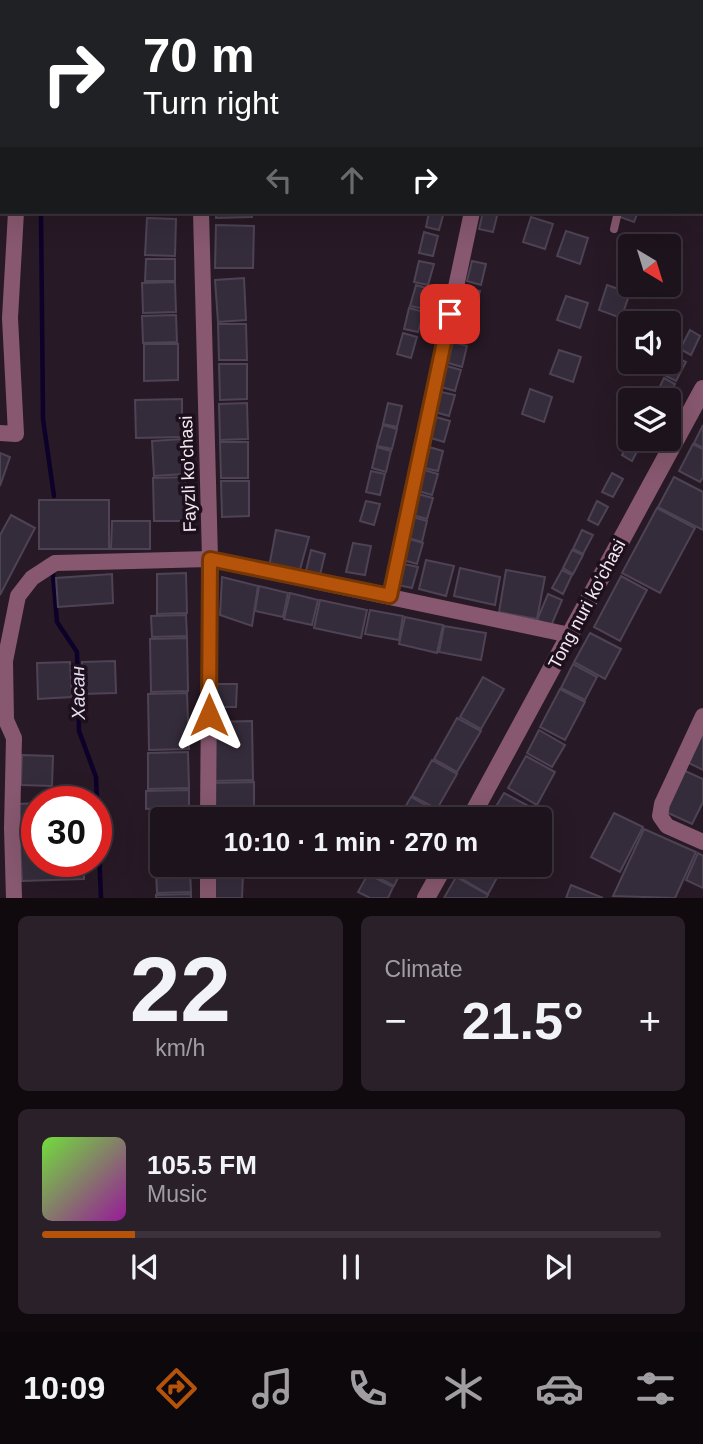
<!DOCTYPE html>
<meta charset="utf-8">
<style>
body{margin:0;font-family:Arial,sans-serif;background:#2a2029;color:#f1f3f6;height:100vh;display:flex;flex-direction:column;font-size:26px;white-space:nowrap}
*{box-sizing:border-box;margin:0}
p{font-size:23px;color:#a09ea3}
.icon{flex:none;width:38px;height:38px;fill:none;stroke:currentColor;stroke-width:2;stroke-linecap:round;stroke-linejoin:round}
.map{position:relative;height:898px;overflow:hidden}
.side{display:flex;flex-direction:column;gap:18px;padding:18px;background:#100a0f;flex:1}
.side>*{flex:none}
.hud{position:absolute;left:0px;top:0px;width:704px;height:214px;box-shadow:0 7px 28px #0002,0 0 0 2px #3b323b;background:#202124;color:#fff;overflow:hidden}
.needle{width:46px;rotate:142deg}
.fabs{position:absolute;left:618px;top:234px;display:grid;gap:14px}
.fabs a{display:grid;place-items:center;width:63px;height:63px;border-radius:7px;background:#1d131c;box-shadow:0 7px 28px #0002,0 0 0 2px #3b323b;font-size:35px}
.speed{position:absolute;left:21px;top:786px;display:flex;gap:14px;font-size:35px;font-weight:700;text-align:center}
.speed>*{display:grid;place-content:center;width:91px;height:91px;border-radius:50%;background:#1d131c;box-shadow:0 7px 28px #0002,0 0 0 2px #3b323b;line-height:1}
.speed .limit{border:10px solid #d22;background:#fff;color:#111}
.pin{position:absolute;display:grid;place-items:center;width:60px;height:60px;color:#fff;margin:-30px;border-radius:14px;box-shadow:0 4px 10px #0006}
.me{position:absolute;width:77px;margin:-38px;rotate:0deg;stroke-linejoin:round;filter:drop-shadow(0 0 5px #0008)}
.turn{display:flex;align-items:center;gap:24px;height:147px;padding:0 28px;font-size:32px}
.turn .icon{width:91px;height:91px;stroke-width:2.5}
.turn b{display:block;font-size:49px;line-height:60px}
.lanes{display:flex;align-items:center;height:66px;padding:0 28px;background:#0003;justify-content:center;gap:35px;direction:ltr}
.lanes .off{opacity:.35}
.big{font-size:52px;font-weight:700;line-height:1.1}
.side .widget{flex:1;display:flex;flex-direction:column;justify-content:center;gap:10px;min-width:0;padding:0 24px;border-radius:10px;background:#2a2029}
.side .dial{align-items:center;gap:0}
.dial b{font-size:91px;line-height:1}
.song{display:flex;align-items:center;gap:21px}
.cover{width:84px;height:84px;border-radius:10px;background:linear-gradient(135deg,hsl(100 70% 55%),hsl(300 70% 35%))}
.played{height:7px;border-radius:4px;background:linear-gradient(90deg,#b45309 15%,#3b323b 15%)}
.keys{display:flex;justify-content:space-around;direction:ltr}
.heat{display:flex;justify-content:space-between;align-items:center;font-size:38px;direction:ltr}
.side .tiles{flex:1;display:grid;gap:18px;grid-template-columns:1fr 1fr}
.widget:last-child{grid-column:span 2}
.trip{position:absolute;left:150px;top:807px;width:402px;height:70px;border-radius:7px;background:#1d131c;box-shadow:0 7px 28px #0002,0 0 0 2px #3b323b;font-weight:700;line-height:70px;text-align:center}
.dock{display:flex;height:112px;justify-content:space-around;align-items:center;background:#0c080b;color:#a09ea3}
.dock .icon{width:49px;height:49px}
.dock .on{color:#b45309}
.dock b{font-size:32px;color:#f1f3f6}
.map>svg:first-child{display:block}
.lines{fill:none;stroke-linecap:round;stroke-linejoin:round}
.stream{stroke:#0d0029;stroke-width:4.5}
.building{fill:#352c3b;stroke:#4d4354;stroke-width:2}
.service{stroke:#87586f;stroke-width:8}
.minor{stroke:#87586f;stroke-width:16}
.tertiary{stroke:#87586f;stroke-width:18}
.trunk{stroke:#f2aacd;stroke-width:19}
.route-casing{stroke:#753606;stroke-width:18}
.route{stroke:#b45309;stroke-width:12}
.labels{text-anchor:middle;dominant-baseline:central;stroke-width:7;stroke-linejoin:round;paint-order:stroke}
.street-label{font-size:18px;fill:#f2e9f1;stroke:#1d101c}
.water-label{font-size:19px;font-style:italic;fill:#e2dff1;stroke:#1d101c}
</style>
<div class="map">
<svg width="703" height="898" viewBox="0 0 703 898">
<rect width="100%" height="100%" fill="#271925"/>
<g class="lines">
<g class="stream">
<polyline points="41,212 43,419 54,496"/>
<polyline points="53,574 57,622 77,652 79,731 96,777 101,898"/>
</g>
</g>
<g class="building">
<polygon points="645,0 703,0 703,21 702,2"/>
<polygon points="216,212 252,212 252,217 216,218"/>
<polygon points="429,212 444,212 439,230 426,227"/>
<polygon points="483,212 498,212 493,232 479,229"/>
<polygon points="622,212 638,212 634,222 620,217"/>
<polygon points="531,217 553,224 545,249 523,242"/>
<polygon points="147,218 176,219 175,256 145,255"/>
<polygon points="216,225 254,226 253,268 215,268"/>
<polygon points="566,231 588,238 580,264 557,256"/>
<polygon points="424,232 438,236 433,256 419,253"/>
<polygon points="146,259 175,259 175,281 145,281"/>
<polygon points="419,261 434,264 428,285 414,282"/>
<polygon points="472,261 486,264 481,285 467,281"/>
<polygon points="244,278 246,320 218,322 215,280"/>
<polygon points="175,282 176,312 143,313 142,283"/>
<polygon points="416,285 430,289 425,309 410,306"/>
<polygon points="607,285 630,293 621,318 599,310"/>
<polygon points="466,288 480,291 474,312 460,308"/>
<polygon points="566,296 588,303 580,328 557,320"/>
<polygon points="409,308 424,312 418,332 404,329"/>
<polygon points="460,312 474,316 468,337 454,333"/>
<polygon points="176,315 177,342 143,343 142,316"/>
<polygon points="218,324 246,324 247,360 219,360"/>
<polygon points="690,330 700,336 691,355 680,349"/>
<polygon points="403,333 417,337 411,358 397,354"/>
<polygon points="453,342 467,346 462,367 448,363"/>
<polygon points="144,344 178,344 178,380 144,381"/>
<polygon points="559,350 581,357 573,382 550,374"/>
<polygon points="675,357 686,362 676,381 666,376"/>
<polygon points="219,364 247,364 247,399 220,400"/>
<polygon points="447,366 461,370 455,391 441,387"/>
<polygon points="664,378 675,384 666,401 662,401 655,397"/>
<polygon points="530,389 552,397 544,422 522,414"/>
<polygon points="441,392 455,395 449,416 435,412"/>
<polygon points="182,399 182,437 136,438 135,400"/>
<polygon points="247,403 248,439 220,440 219,404"/>
<polygon points="388,403 402,406 397,427 383,424"/>
<polygon points="436,417 450,421 444,442 431,438"/>
<polygon points="383,425 397,429 392,449 377,446"/>
<polygon points="703,425 703,448 694,443"/>
<polygon points="183,439 185,474 154,476 152,441"/>
<polygon points="630,439 642,442 632,461 622,455"/>
<polygon points="220,442 248,442 248,478 221,478"/>
<polygon points="693,444 703,449 703,477 700,482 679,471"/>
<polygon points="377,447 391,451 386,472 372,468"/>
<polygon points="429,447 443,451 438,471 424,468"/>
<polygon points="0,453 10,457 0,486"/>
<polygon points="424,470 438,474 432,495 418,491"/>
<polygon points="371,471 385,474 380,495 366,492"/>
<polygon points="612,473 623,479 613,497 602,492"/>
<polygon points="185,477 186,521 154,521 153,478"/>
<polygon points="674,477 703,492 703,530 658,507"/>
<polygon points="221,481 249,481 249,516 222,517"/>
<polygon points="418,494 433,498 427,519 413,515"/>
<rect x="39" y="500" width="70" height="49"/>
<polygon points="366,501 380,504 374,525 360,521"/>
<polygon points="597,501 608,507 598,525 588,520"/>
<polygon points="657,508 695,528 660,593 622,573"/>
<polygon points="11,515 35,528 0,595 0,535"/>
<polygon points="413,517 427,521 422,542 408,538"/>
<polygon points="112,521 150,521 150,549 111,549"/>
<polygon points="276,530 309,537 299,573 269,567"/>
<polygon points="582,530 593,535 583,554 573,549"/>
<polygon points="409,539 423,543 417,564 403,560"/>
<polygon points="353,543 371,546 365,575 346,572"/>
<polygon points="311,550 325,554 320,575 306,571"/>
<polygon points="572,550 583,555 573,574 563,568"/>
<polygon points="426,560 454,566 446,596 419,589"/>
<polygon points="404,564 418,567 412,588 398,585"/>
<polygon points="460,568 500,577 495,605 454,596"/>
<polygon points="506,570 545,577 537,619 499,612"/>
<polygon points="562,570 572,575 563,594 552,588"/>
<polygon points="186,573 187,613 157,614 157,574"/>
<polygon points="112,574 113,603 58,607 56,578"/>
<polygon points="621,576 647,590 620,641 594,627"/>
<polygon points="222,577 258,586 252,626 220,615"/>
<polygon points="259,586 288,593 283,617 255,611"/>
<polygon points="290,593 318,600 312,625 284,619"/>
<polygon points="548,594 562,600 551,626 537,620"/>
<polygon points="320,600 367,610 361,638 314,628"/>
<polygon points="370,610 403,616 399,640 365,634"/>
<polygon points="186,615 187,636 152,637 151,616"/>
<polygon points="405,617 443,625 437,653 399,644"/>
<polygon points="444,626 486,633 481,660 439,652"/>
<polygon points="590,633 621,649 605,679 574,662"/>
<polygon points="187,638 188,691 151,692 150,639"/>
<polygon points="115,661 116,693 82,694 82,662"/>
<polygon points="70,662 72,697 38,699 37,663"/>
<polygon points="573,664 597,677 585,700 561,688"/>
<polygon points="483,677 504,689 481,729 460,717"/>
<polygon points="210,684 237,684 236,707 210,707"/>
<polygon points="560,689 585,702 565,740 540,727"/>
<polygon points="187,693 189,749 149,750 148,694"/>
<polygon points="457,718 481,731 457,772 434,759"/>
<polygon points="252,721 253,780 213,781 211,722"/>
<polygon points="703,728 703,770 687,762"/>
<polygon points="539,730 565,745 552,767 527,753"/>
<polygon points="188,752 189,788 148,789 148,753"/>
<polygon points="22,755 53,756 52,786 21,785"/>
<polygon points="526,756 555,772 537,805 508,788"/>
<polygon points="432,760 457,774 437,809 412,796"/>
<polygon points="683,770 703,779 703,802 692,824 664,811"/>
<polygon points="254,782 254,808 214,809 213,783"/>
<polygon points="189,790 189,807 146,809 146,791"/>
<polygon points="504,793 534,809 528,819 498,819 491,815"/>
<polygon points="411,797 436,811 431,819 398,819"/>
<polygon points="37,803 37,837 21,837 19,804"/>
<polygon points="254,808 255,819 214,819 214,810"/>
<polygon points="189,810 190,819 163,819 163,841 150,841 150,811"/>
<polygon points="614,813 643,827 620,872 591,857"/>
<polygon points="644,829 696,852 675,898 613,896"/>
<polygon points="37,839 37,861 84,861 84,879 22,881 20,840"/>
<polygon points="156,842 163,842 163,864 190,864 190,868 157,869"/>
<polygon points="698,853 703,856 703,888 686,880"/>
<rect x="215" y="864" width="27" height="7"/>
<polygon points="372,864 405,864 394,886 368,872"/>
<polygon points="464,864 503,864 504,865 488,894 457,876"/>
<polygon points="190,870 191,892 157,893 156,871"/>
<polygon points="215,873 243,875 242,898 213,898"/>
<polygon points="368,874 393,887 388,898 370,898 358,892"/>
<polygon points="456,877 488,895 486,898 444,898"/>
<polygon points="571,885 603,898 566,898"/>
<polygon points="191,894 191,898 156,898 156,895"/>
</g>
<g class="lines">
<g class="service">
<polyline points="145,0 146,2"/>
<polyline points="316,0 329,2"/>
<polyline points="556,0 557,2"/>
<polyline points="294,2 295,0"/>
<polyline points="702,42 703,42"/>
<polyline points="614,229 618,212"/>
</g>
<g class="minor">
<polyline points="194,2 194,0"/>
<polyline points="0,78 2,84"/>
<polyline points="201,212 210,559 208,819"/>
<polyline points="0,433 16,434 10,318 16,212"/>
<polyline points="390,596 472,212"/>
<polyline points="703,716 662,804 660,816 667,826 703,842"/>
<polyline points="14,898 12,828 14,738 6,720 5,661 18,596 32,578 55,563 210,559 570,635"/>
<polyline points="208,898 208,864"/>
</g>
<g class="tertiary">
<polyline points="470,819 703,389"/>
<polyline points="426,898 445,864"/>
</g>
<g class="trunk">
<polyline points="4,0 18,2"/>
<polyline points="0,33 2,33"/>
<polyline points="702,92 703,92"/>
<polyline points="702,130 703,130"/>
</g>
</g>
<g class="lines">
<defs>
<polyline id="route" points="209,715 210,559 390,596 450,314"/>
</defs>
<use href="#route" class="route-casing"/>
<use href="#route" class="route"/>
</g>
<g class="labels">
<g class="street-label">
<text transform="translate(188 474) rotate(-92)">Fayzli ko'chasi</text>
<text transform="translate(587 604) rotate(-62)">Tong nuri ko'chasi</text>
</g>
<g class="water-label">
<text transform="translate(78 693) rotate(-91)">Хасан</text>
</g>
</g>
</svg>
<div class="fabs">
<a><svg class="needle" viewBox="-14 -14 28 28"><path d="M0-13l5 13h-10z" fill="#e53935"/><path d="M0 13l5-13h-10z" fill="#a09ea3"/></svg></a>
<a><svg class="icon" aria-label="sound" viewBox="0 0 24 24"><path d="M4 9h4l5-4v14l-5-4H4zM17 9q2 3 0 6"/></svg></a>
<a><svg class="icon" aria-label="layers" viewBox="0 0 24 24"><path d="M12 4l9 5-9 5-9-5zM3 14l9 5 9-5"/></svg></a>
</div>
<div class="speed"><div class="limit">30</div></div>
<div class="pin" style="left:450px;top:314px;background:#d93025"><svg class="icon" aria-label="arrive" viewBox="0 0 24 24"><path d="M6 21V4h12l-3 4 3 4H6"/></svg></div>
<svg class="me" style="left:209px;top:715px" viewBox="-20 -20 40 40"><path d="M0-17L14 15 0 8-14 15z" fill="#b45309" stroke="#fff" stroke-width="4"/></svg>
<div class="trip">10:10 · 1 min · 270 m</div>
<div class="hud">
<div class="turn"><svg class="icon" aria-label="right" viewBox="0 0 24 24"><path d="M7 20v-9h11M14 6l5 5-5 5"/></svg><div><b>70 m</b>Turn right</div></div>
<div class="lanes"><svg class="icon off" aria-label="left" viewBox="0 0 24 24"><path d="M17 20v-9H6M10 6l-5 5 5 5"/></svg><svg class="icon off" aria-label="ahead" viewBox="0 0 24 24"><path d="M12 20V5M6 11l6-6 6 6"/></svg><svg class="icon" aria-label="right" viewBox="0 0 24 24"><path d="M7 20v-9h11M14 6l5 5-5 5"/></svg></div>
</div>
</div>
<section class="side">
<div class="tiles">
<div class="widget dial"><b>22</b><p>km/h</p></div>
<div class="widget"><p>Climate</p>
<div class="heat"><a>−</a><b class="big">21.5°</b><a>+</a></div>
</div>
<div class="widget">
<div class="song"><i class="cover"></i><div><b>105.5 FM</b><p>Music</p></div></div>
<div class="played"></div>
<div class="keys"><svg class="icon" aria-label="previous" viewBox="0 0 24 24"><path d="M18 5L8 12l10 7zM5 5v14"/></svg><svg class="icon" aria-label="pause" viewBox="0 0 24 24"><path d="M8 5v14M16 5v14"/></svg><svg class="icon" aria-label="next" viewBox="0 0 24 24"><path d="M6 5l10 7-10 7zM19 5v14"/></svg></div>
</div>
</div>
</section>
<nav class="dock">
<b>10:09</b>
<svg class="icon on" aria-label="directions" viewBox="0 0 24 24"><path d="M12 3l9 9-9 9-9-9zM9 14v-3h6M13 9l2 2-2 2"/></svg>
<svg class="icon" aria-label="music" viewBox="0 0 24 24"><path d="M9 18V5l10-2v13"/><circle cx="6" cy="18" r="3"/><circle cx="16" cy="16" r="3"/></svg>
<svg class="icon" aria-label="phone" viewBox="0 0 24 24"><path d="M5 4h4l2 5-3 2q2 4 5 5l2-3 5 2v4C11 20 4 13 5 4z"/></svg>
<svg class="icon" aria-label="climate" viewBox="0 0 24 24"><path d="M12 3v18M4 7l16 10M4 17L20 7"/></svg>
<svg class="icon" aria-label="car" viewBox="0 0 24 24"><path d="M5 17H2v-5l4-1 3-4h7l3 4 3 1v5h-3M9 17h6M6 11h13"/><circle cx="7" cy="17" r="2"/><circle cx="17" cy="17" r="2"/></svg>
<svg class="icon" aria-label="filters" viewBox="0 0 24 24"><path d="M4 7h16M4 17h16"/><circle cx="9" cy="7" r="2"/><circle cx="15" cy="17" r="2"/></svg>
</nav>
